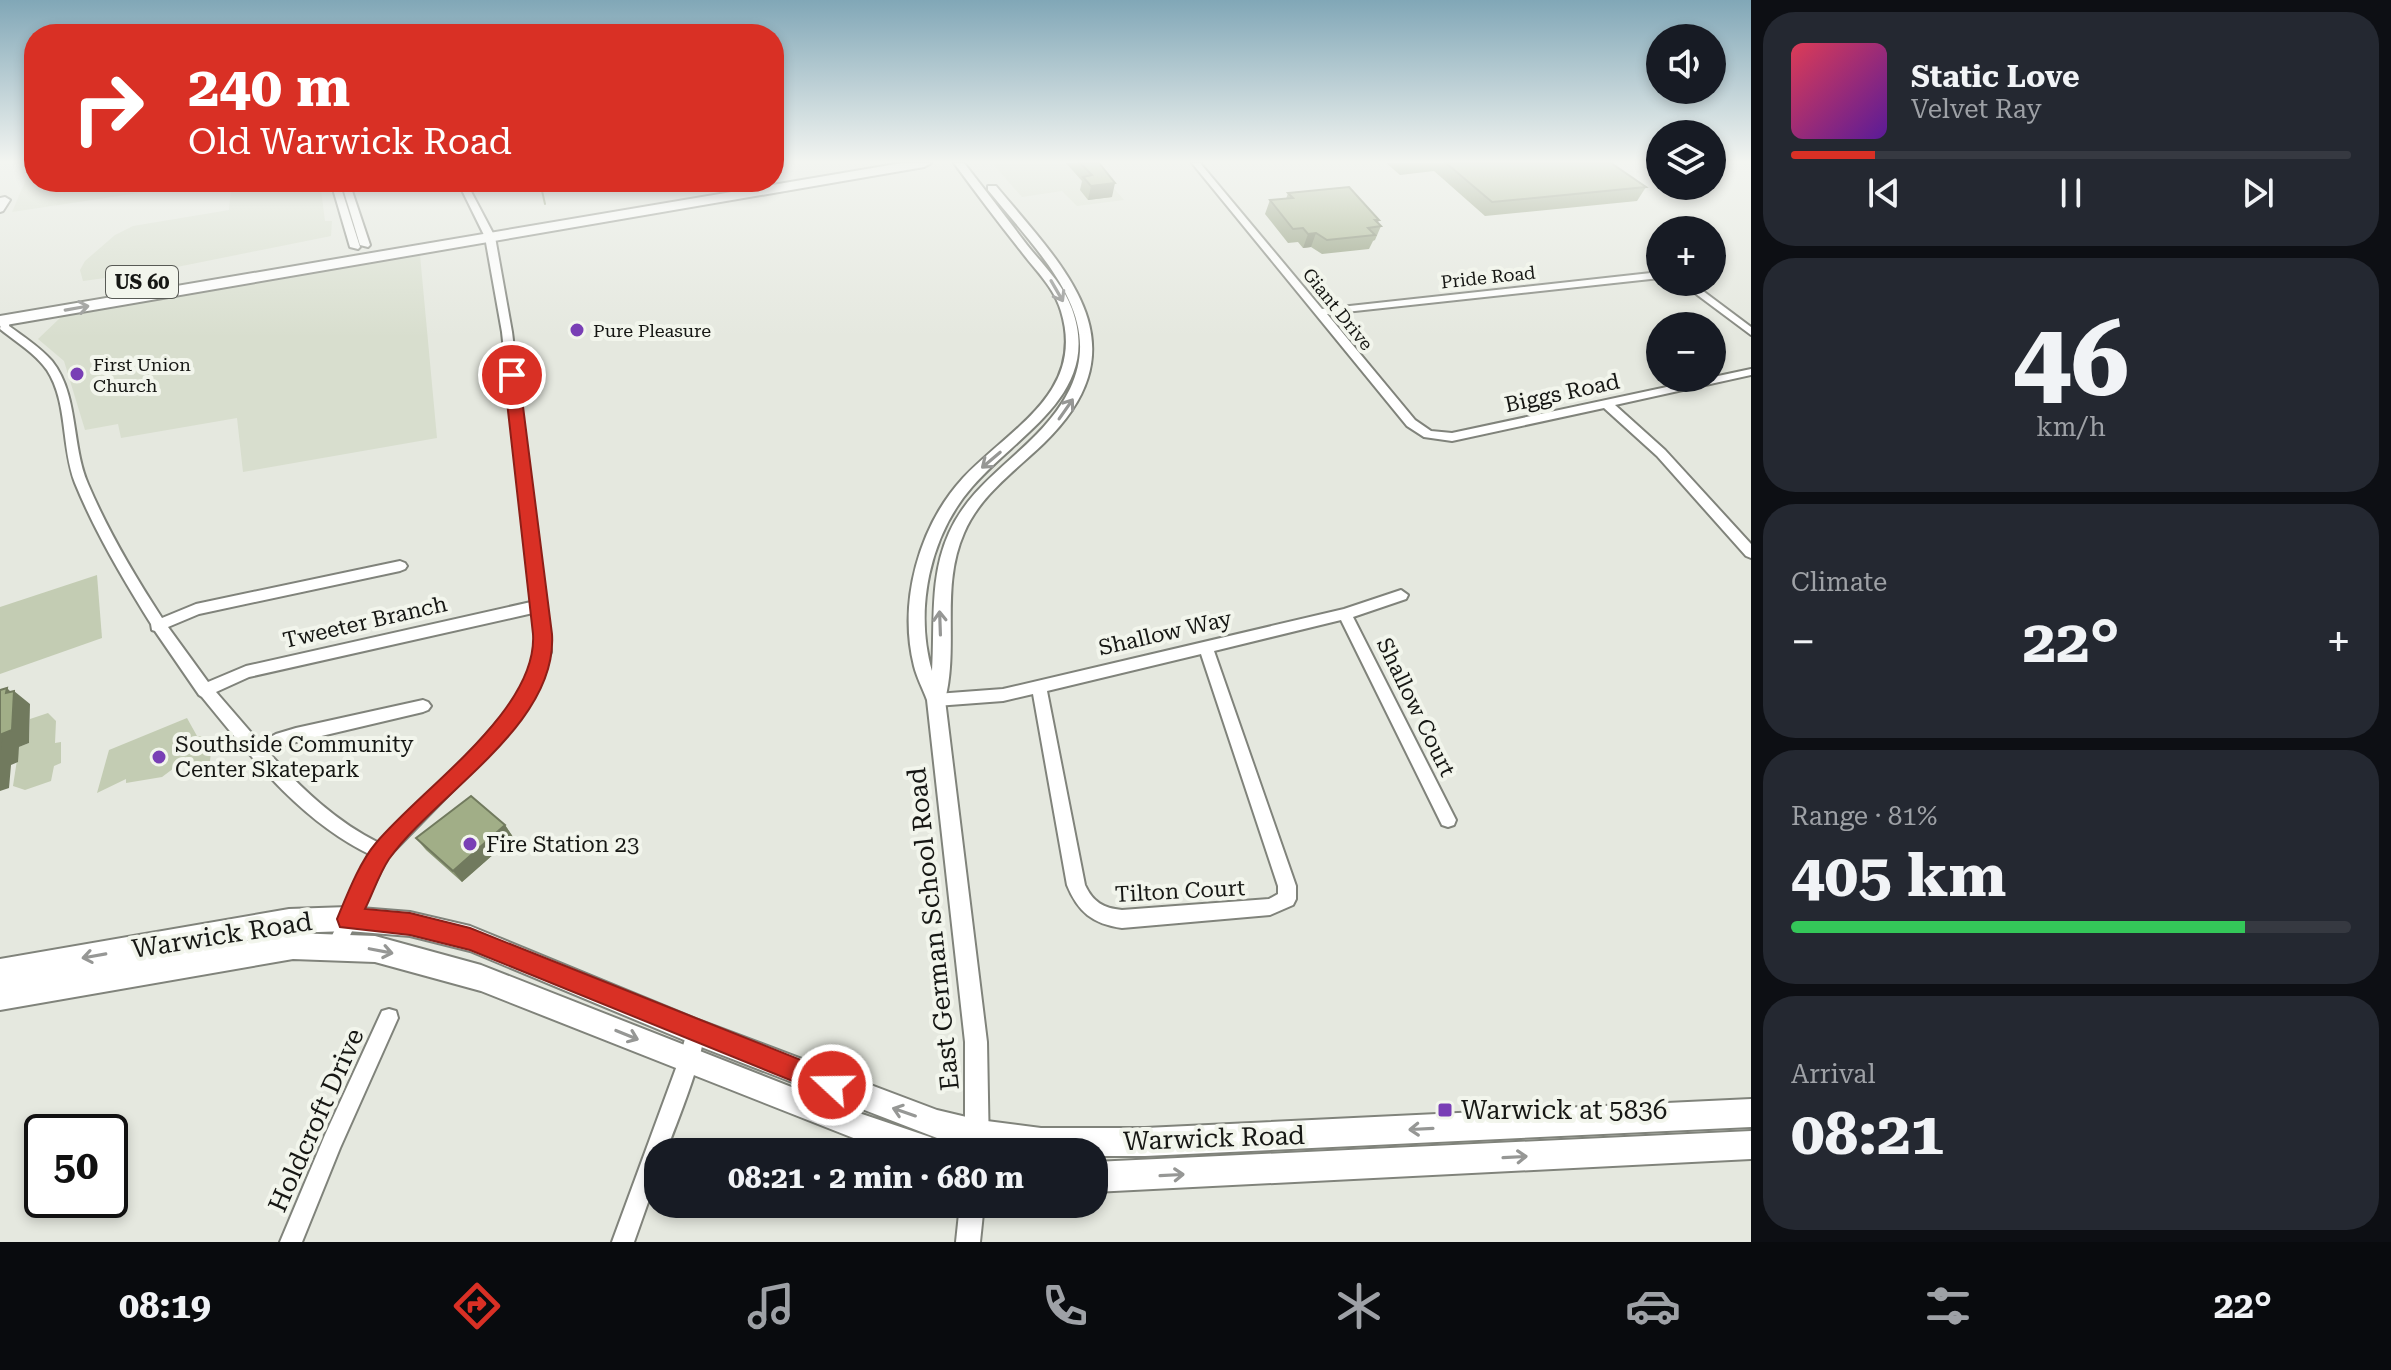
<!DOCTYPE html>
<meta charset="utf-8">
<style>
body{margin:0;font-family:"Roboto Serif",serif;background:#242831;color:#f1f3f6;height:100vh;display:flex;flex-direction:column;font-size:30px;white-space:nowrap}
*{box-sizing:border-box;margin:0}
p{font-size:26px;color:#9ea1a6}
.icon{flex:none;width:44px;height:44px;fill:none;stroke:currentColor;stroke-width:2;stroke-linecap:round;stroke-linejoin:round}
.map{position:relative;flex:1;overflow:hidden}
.panel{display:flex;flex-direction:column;gap:12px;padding:12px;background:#0d0f14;width:640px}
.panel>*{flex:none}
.hud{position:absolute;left:24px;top:24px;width:760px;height:168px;border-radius:32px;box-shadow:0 4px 12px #0003;background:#d93025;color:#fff;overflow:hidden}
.controls{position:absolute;left:1646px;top:24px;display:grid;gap:16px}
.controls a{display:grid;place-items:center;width:80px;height:80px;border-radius:50%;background:#171b24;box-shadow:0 4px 12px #0003;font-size:40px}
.speed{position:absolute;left:24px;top:1114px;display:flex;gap:16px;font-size:40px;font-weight:700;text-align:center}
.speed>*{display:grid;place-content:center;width:104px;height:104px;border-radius:50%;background:#171b24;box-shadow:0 4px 12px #0003;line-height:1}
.speed .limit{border:4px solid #111;border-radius:12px;background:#fff;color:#111}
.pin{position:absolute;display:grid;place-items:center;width:68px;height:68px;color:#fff;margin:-34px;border:4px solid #fff;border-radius:50%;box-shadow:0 2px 8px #0007}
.me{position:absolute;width:88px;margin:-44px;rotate:291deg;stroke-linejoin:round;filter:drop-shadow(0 0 6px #0008)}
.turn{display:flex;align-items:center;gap:28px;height:168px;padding:0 32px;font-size:36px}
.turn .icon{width:104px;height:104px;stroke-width:2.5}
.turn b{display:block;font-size:56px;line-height:68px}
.big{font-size:60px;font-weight:700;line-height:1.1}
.panel .card{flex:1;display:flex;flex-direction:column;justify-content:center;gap:12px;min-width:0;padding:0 28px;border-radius:32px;background:#242831}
.panel .dial{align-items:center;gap:0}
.dial b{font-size:104px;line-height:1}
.song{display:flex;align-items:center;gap:24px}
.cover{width:96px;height:96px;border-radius:12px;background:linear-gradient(135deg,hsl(350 70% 55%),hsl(270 70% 35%))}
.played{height:8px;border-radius:4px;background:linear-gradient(90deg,#d93025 15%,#363941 15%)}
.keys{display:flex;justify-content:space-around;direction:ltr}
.heat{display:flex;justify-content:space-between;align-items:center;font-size:44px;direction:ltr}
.charge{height:12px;border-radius:6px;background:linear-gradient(90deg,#34c759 81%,#363941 0)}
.trip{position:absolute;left:644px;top:1138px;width:464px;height:80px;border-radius:32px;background:#171b24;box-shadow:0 4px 12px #0003;font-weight:700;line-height:80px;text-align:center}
.tabs{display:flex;height:128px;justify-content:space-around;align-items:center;background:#090b0e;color:#9ea1a6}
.tabs .icon{width:56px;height:56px}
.tabs .active{color:#d93025}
.tabs b{font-size:36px;color:#f1f3f6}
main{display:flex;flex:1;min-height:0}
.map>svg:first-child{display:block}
.built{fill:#d8dece}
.green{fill:#c3ccb3}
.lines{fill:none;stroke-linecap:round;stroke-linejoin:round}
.stream{stroke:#86936d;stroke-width:2}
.minor-casing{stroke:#80837b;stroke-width:4}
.tertiary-casing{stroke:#80837b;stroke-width:4}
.secondary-casing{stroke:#80837b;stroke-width:4}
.primary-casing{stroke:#80837b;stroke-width:4}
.minor{fill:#fff;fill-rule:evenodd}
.tertiary{fill:#fff;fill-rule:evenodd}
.secondary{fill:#fff;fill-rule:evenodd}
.primary{fill:#fff;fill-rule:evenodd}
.wall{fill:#8a9674}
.shaded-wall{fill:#717a5e}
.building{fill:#a1ae87;stroke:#717a5e;stroke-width:2}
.oneway{stroke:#969795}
.route{fill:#d93025;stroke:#8d1f18;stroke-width:2}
.poi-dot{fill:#793fb5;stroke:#f2f5ec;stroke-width:3}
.labels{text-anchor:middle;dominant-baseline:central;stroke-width:8;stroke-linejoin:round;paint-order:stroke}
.far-street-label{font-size:18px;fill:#161714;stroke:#f2f5ec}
.far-poi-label{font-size:18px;fill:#161714;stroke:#f2f5ec;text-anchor:start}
.shield{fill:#f2f5ec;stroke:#585a55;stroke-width:2}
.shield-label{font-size:20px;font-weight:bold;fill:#161714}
.street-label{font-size:22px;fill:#161714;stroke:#f2f5ec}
.poi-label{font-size:22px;fill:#161714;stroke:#f2f5ec;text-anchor:start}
.near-street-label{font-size:26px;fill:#161714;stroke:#f2f5ec}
.near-poi-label{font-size:26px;fill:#161714;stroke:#f2f5ec;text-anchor:start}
</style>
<main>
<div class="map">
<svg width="1751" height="1242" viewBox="0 0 1751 1242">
<rect width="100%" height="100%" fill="#e5e8df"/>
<g class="built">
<polygon points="33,163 34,182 212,182 12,212"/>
<polygon points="992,163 1092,163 1124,200 1077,206 1062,191 1022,197"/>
<polygon points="285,182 320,182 325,221 332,221 331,236 157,271 83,281 80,270 85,261 115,235 133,226 229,210 231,190"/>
<polygon points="420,255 437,438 243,472 237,418 121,438 118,424 85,430 64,361 38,339 61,317"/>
</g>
<g class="green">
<polygon points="97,575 102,638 0,674 0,607"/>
<polygon points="48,713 56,721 55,743 61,742 61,763 54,766 51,781 25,790 13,786 19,747 29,743 30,719"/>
<polygon points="187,718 197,736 206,736 212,743 210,761 174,768 162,777 126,783 126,779 97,793 109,750"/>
</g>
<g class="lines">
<polyline class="stream" points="540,182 545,204"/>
<defs>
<g id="minor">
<polygon points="1192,163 1200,163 1322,309 1660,272 1660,278 1327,314 1415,420 1431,431 1452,433 1751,369 1751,375 1615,405 1665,450 1751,544 1751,558 1746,556 1657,456 1604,408 1452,441 1424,437 1407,426"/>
<polygon points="331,182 339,182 360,247 358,249 350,247"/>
<path d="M458,182H466L495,237L512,332L551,652L538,687L522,714L502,740L387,858L342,952L336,955L330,952L327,946L371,855C300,821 251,757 202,697L199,695L155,631L152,630L151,624C123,579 95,532 75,483C61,447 68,402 47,370C35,353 16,342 0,329L2,318H10L9,326C24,337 40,347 52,361C79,395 71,445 88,484C108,531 134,575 162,618L196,604L400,561L405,563L407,566L405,569L400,571L199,614L168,627L208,682L246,666L531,602L502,332L485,237ZM533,613L537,652L526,681L511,706L468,755L379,843C335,821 302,789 269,753L285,745L296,742L423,712L428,710L431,706L428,702L423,700L296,728L276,734L260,743L216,692L249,677Z"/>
<polygon points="344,186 351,188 370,245 368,247 360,245 343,188"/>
<polygon points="0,198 5,197 10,200 3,211 0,212"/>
<polygon points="1680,282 1691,282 1751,327 1751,335"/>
<path d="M1401,590L1408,595L1406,599L1353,617L1456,820L1454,825L1448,827L1442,825L1341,620L1214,651L1296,886V899L1293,905L1270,915L1122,928C1093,924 1078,912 1067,885L1033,694L1003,701L936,706L931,704L929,700L931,696L936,694L1003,689L1344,609ZM1201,654L1278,886V894L1269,899L1122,910C1103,908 1093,902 1085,885L1047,691Z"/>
<polygon points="389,1009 396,1011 398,1018 340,1148 302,1242 280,1242 325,1135 382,1011"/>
<path d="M696,1023L703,1025C710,1044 674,1129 666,1152H658V1174L634,1242H612L679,1060L689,1025Z"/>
</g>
<g id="tertiary">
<path d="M954,163H964C985,190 1006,217 1027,245C1043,265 1063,284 1072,309C1103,394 1017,434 972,487C930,535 914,609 932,671C935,624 929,577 949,533C968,490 1006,466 1037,434C1130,339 1053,270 988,190V186H996C1065,269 1146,344 1044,443C1015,471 980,495 964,533C940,587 959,645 945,700L987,1042L989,1152H965V1042L927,700C923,689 917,678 914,666C898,602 919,526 963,478C1010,428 1086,393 1061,311C1054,287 1035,270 1021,251C998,222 976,193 954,163Z"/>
<polygon points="960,1204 984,1204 980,1242 956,1242"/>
</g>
<g id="secondary">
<polygon points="348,907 410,912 470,926 696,1019 937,1110 979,1120 1041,1128 1145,1128 1751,1099 1751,1127 1145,1156 1094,1156 1094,1152 1007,1152 937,1138 696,1045 470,951 410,936 348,931 289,933 169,955 293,933 375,936 481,965 850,1110 930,1137 940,1142 945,1152 889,1152 481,991 375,962 293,959 0,1010 0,959 289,909"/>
<polygon points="1751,1131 1751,1159 1094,1192 1094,1162"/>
</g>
<polygon id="primary" points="902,163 931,163 924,167 0,326 0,316"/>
</defs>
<use href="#minor" class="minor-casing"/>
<use href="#tertiary" class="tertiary-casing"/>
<use href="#secondary" class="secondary-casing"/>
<use href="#primary" class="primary-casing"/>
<use href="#minor" class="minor"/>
<use href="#tertiary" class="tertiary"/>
<use href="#secondary" class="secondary"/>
<use href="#primary" class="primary"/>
</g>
<g class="wall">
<polygon points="1066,163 1099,163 1112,197 1088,200 1080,190 1082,181"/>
<polygon points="1386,163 1611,163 1646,187 1637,201 1485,216 1434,171 1400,175"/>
<polygon points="1288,193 1379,220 1378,223 1381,226 1375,240 1373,241 1369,249 1322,254 1311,247 1303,248 1298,242 1288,243 1265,214 1270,200 1286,199"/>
<polygon points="505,825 513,837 462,882 426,850 416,838"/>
</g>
<g class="shaded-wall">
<polygon points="1115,183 1112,197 1088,200 1091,186"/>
<polygon points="1316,233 1311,247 1303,248 1308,234"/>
<polygon points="7,688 13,694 14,691 30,704 29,743 19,747 18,762 11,765 9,788 0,791 0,750"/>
<polygon points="505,825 513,837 462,882 453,871"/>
</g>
<g class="building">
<polygon points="1080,163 1099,163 1115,183 1091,186 1083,177 1092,175"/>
<polygon points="1446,163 1611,163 1646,187 1492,202"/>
<polygon points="1349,187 1379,220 1375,220 1381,226 1368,228 1375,235 1327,240 1316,233 1308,234 1303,228 1293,229 1270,200 1293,198 1288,193"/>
<polygon points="7,688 6,693 14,691 12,730 2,734 0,750 0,690"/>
<polygon points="471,796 505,825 453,871 416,838"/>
</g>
<defs><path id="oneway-shaft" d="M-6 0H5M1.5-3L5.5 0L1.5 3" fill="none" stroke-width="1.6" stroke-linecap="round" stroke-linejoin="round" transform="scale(2)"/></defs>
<g class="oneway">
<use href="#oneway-shaft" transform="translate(1057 291) rotate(60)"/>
<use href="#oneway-shaft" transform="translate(77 308) rotate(-10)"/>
<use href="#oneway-shaft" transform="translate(1066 409) rotate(-55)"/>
<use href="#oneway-shaft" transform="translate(991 460) rotate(140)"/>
<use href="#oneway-shaft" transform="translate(940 623) rotate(-92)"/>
<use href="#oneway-shaft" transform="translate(381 951) rotate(11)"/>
<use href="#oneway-shaft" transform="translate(94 956) rotate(170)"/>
<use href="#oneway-shaft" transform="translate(627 1035) rotate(22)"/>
<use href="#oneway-shaft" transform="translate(904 1112) rotate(-161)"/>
<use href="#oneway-shaft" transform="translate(1421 1129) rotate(177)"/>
<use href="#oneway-shaft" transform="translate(1515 1157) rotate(-3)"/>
<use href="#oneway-shaft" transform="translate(1172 1175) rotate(-3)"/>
</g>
<linearGradient id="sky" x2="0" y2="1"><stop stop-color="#81a7b7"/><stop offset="0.48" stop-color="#f3f5f1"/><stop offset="1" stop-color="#f3f5f1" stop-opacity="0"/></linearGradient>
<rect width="1751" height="337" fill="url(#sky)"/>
<path class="route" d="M512,371L519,375L552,634C558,725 436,793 389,859C379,874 373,893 365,909L410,913L470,928L841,1076L844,1085L841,1094L832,1097L470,950L410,935L340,927L337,919C347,895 359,863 376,843C422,788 538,710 533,634L504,375Z"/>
<g class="poi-dot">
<circle cx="577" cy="330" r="8"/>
<circle cx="77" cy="374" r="8"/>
<circle cx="159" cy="757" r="8"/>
<circle cx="470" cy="844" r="8"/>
<rect x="1437" y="1102" width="16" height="16" rx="4"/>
</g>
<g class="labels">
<g class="far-street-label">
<text transform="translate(1488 277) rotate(-6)">Pride Road</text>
<text transform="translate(1338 309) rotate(51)">Giant Drive</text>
</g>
<g class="far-poi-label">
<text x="593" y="330">Pure Pleasure</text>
<text x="93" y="364">First Union<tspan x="93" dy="21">Church</tspan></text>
</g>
<rect class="shield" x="106" y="266" width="72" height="32" rx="6"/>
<g class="shield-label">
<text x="142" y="282">US 60</text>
</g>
<g class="street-label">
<text transform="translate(1562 393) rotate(-12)">Biggs Road</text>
<text transform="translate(365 622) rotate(-13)">Tweeter Branch</text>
<text transform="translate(1165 633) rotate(-13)">Shallow Way</text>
<text transform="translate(1416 707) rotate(64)">Shallow Court</text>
<text transform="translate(1180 891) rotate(-3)">Tilton Court</text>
</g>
<g class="poi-label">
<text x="175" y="744">Southside Community<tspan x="175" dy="25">Center Skatepark</tspan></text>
<text x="486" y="844">Fire Station 23</text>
</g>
<g class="near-street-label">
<text transform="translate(933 929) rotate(-96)">East German School Road</text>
<text transform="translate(222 935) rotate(-9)">Warwick Road</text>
<text transform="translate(316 1120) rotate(-66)">Holdcroft Drive</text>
<text transform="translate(1214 1138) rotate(-2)">Warwick Road</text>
</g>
<g class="near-poi-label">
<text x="1461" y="1110">Warwick at 5836</text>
</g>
</g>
</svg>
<div class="controls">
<a><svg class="icon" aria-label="sound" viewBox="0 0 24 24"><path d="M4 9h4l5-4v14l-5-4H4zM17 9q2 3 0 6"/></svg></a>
<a><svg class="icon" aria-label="layers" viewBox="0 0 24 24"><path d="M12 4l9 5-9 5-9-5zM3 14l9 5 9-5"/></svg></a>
<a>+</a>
<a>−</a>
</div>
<div class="speed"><div class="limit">50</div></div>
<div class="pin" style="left:512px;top:375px;background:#d93025"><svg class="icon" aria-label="arrive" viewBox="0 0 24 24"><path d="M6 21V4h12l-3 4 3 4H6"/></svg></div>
<svg class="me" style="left:832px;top:1085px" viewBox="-20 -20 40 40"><circle r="17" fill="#d93025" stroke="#fff" stroke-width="3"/><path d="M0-11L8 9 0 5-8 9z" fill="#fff"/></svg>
<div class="trip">08:21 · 2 min · 680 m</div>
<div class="hud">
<div class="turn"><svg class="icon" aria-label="right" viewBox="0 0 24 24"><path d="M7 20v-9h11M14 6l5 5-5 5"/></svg><div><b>240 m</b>Old Warwick Road</div></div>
</div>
</div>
<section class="panel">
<div class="card">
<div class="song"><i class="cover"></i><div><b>Static Love</b><p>Velvet Ray</p></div></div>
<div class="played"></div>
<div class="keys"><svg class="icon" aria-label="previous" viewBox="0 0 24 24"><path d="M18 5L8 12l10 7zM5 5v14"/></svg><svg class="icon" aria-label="pause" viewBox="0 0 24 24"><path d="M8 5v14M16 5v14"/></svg><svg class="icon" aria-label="next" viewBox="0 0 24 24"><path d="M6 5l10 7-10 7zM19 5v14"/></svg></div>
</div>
<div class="card dial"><b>46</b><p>km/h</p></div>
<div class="card"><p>Climate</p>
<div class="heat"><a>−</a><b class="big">22°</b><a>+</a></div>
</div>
<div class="card"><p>Range · 81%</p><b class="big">405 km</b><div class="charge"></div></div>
<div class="card"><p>Arrival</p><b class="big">08:21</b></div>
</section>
</main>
<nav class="tabs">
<b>08:19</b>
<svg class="icon active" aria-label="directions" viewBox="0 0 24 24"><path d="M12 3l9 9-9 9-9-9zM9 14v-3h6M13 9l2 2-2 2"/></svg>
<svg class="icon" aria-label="music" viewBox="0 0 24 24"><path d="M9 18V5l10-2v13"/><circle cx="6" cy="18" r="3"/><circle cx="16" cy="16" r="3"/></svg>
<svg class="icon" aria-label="phone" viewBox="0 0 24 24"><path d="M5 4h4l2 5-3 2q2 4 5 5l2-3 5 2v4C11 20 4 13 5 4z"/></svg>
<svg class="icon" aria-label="climate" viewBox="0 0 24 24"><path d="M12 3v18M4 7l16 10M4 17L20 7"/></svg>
<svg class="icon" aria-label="car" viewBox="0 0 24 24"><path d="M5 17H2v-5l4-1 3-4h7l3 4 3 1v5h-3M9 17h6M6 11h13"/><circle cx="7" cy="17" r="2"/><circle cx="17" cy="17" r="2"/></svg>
<svg class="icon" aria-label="filters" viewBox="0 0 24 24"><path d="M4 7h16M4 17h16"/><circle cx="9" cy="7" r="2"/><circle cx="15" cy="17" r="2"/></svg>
<b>22°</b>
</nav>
